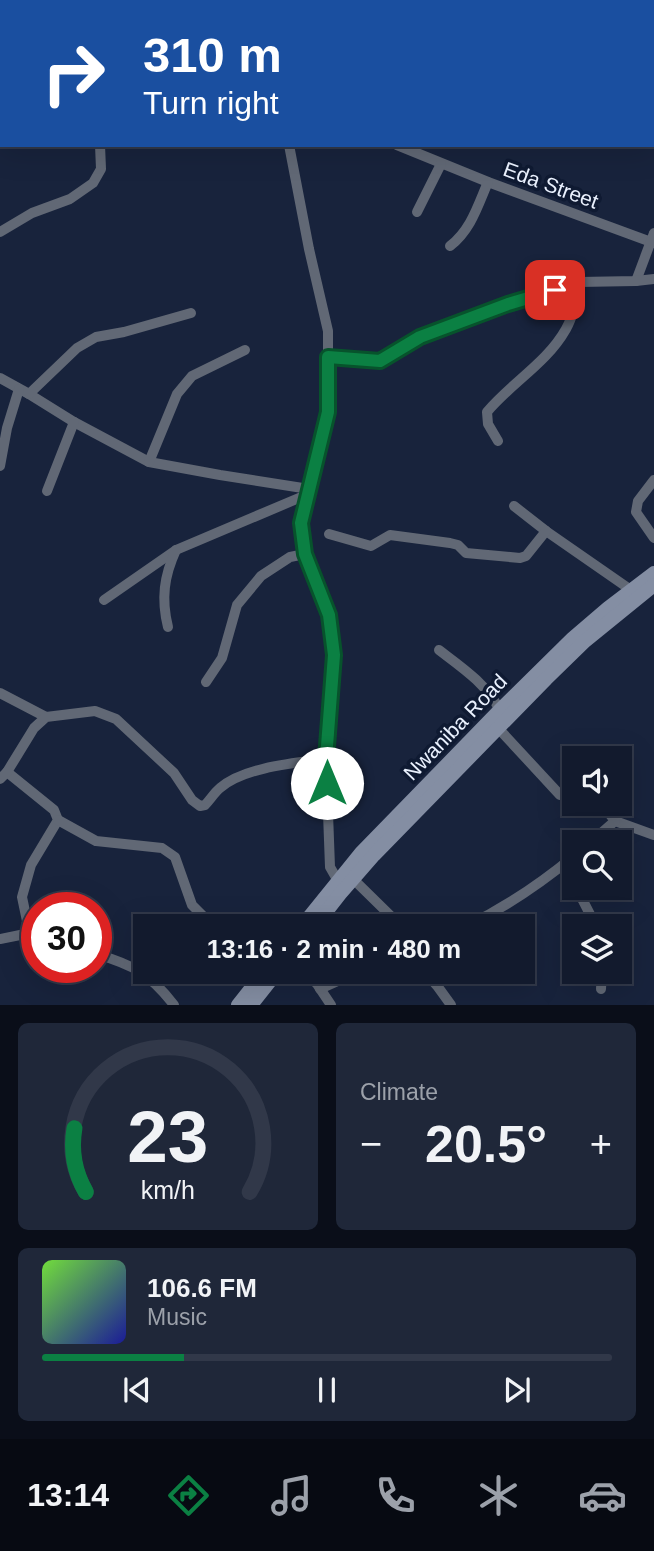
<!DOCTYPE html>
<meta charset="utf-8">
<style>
body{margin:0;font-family:Helvetica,sans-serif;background:#1f2739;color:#f1f3f6;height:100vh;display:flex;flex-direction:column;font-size:26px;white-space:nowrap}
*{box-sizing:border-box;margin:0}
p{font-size:23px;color:#9ca1aa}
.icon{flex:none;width:38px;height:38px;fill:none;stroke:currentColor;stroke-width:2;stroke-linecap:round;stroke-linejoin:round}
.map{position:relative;height:1005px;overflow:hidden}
.panel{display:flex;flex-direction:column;gap:18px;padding:18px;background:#0a0e19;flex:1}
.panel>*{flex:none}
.hud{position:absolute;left:0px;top:0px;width:654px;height:147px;box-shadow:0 7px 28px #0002,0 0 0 2px #313849;background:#1a4fa0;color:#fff;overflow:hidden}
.tools{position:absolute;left:562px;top:746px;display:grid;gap:14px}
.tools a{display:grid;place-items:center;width:70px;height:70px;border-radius:0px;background:#121a2d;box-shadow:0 7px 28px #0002,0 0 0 2px #313849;font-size:35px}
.speed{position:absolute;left:21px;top:892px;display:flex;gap:14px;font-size:35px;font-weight:700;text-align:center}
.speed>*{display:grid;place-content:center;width:91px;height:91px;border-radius:50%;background:#121a2d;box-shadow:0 7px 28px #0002,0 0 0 2px #313849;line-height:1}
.speed .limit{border:10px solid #d22;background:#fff;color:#111}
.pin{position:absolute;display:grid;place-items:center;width:60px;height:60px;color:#fff;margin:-30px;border-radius:14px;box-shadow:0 4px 10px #0006}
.me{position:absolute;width:77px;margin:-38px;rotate:0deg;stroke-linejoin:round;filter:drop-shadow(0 0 5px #0008)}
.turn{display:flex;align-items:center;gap:24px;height:147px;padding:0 28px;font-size:32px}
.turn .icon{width:91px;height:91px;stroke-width:2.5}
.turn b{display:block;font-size:49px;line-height:60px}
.big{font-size:52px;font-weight:800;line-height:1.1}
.panel .card{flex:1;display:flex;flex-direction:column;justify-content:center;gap:10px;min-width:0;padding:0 24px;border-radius:10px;background:#1f2739}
.panel .dial{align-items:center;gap:0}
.dial svg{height:182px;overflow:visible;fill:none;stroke:#313849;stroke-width:7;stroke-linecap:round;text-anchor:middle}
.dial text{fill:#f1f3f6;stroke:none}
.song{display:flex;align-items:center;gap:21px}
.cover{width:84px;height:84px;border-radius:10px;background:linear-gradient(135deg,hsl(100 70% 55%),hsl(240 70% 35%))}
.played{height:7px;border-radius:4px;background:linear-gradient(90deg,#0b8043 25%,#313849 25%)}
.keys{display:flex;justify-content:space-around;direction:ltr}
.heat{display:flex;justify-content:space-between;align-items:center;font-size:38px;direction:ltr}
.panel .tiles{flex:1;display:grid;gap:18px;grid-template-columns:1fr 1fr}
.card:last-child{grid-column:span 2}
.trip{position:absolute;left:133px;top:914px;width:402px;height:70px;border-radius:0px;background:#121a2d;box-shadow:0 7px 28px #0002,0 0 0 2px #313849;font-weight:800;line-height:70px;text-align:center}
.menu{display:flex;height:112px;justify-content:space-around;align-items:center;background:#070a12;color:#9ca1aa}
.menu .icon{width:49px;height:49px}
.menu .current{color:#0b8043}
.menu b{font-size:32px;color:#f1f3f6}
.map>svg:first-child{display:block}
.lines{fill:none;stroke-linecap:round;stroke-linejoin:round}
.minor{stroke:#616875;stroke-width:10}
.secondary{stroke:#848ea3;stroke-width:14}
.route-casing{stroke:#07532c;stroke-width:18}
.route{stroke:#0b8043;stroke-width:12}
.labels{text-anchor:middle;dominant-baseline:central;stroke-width:7;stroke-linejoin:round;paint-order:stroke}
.street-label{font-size:21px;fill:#eaf1fe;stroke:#0f1a32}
</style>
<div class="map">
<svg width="654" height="1005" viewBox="0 0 654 1005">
<rect width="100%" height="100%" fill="#18233c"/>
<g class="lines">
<g class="minor">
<polyline points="30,0 32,2"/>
<polyline points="236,0 236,2"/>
<polyline points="357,2 357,0"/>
<polyline points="653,101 654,83"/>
<polyline points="0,107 2,107"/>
<polyline points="289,145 309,249 328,331 328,412 306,495 301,522 305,554 329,615 334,655 326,759 330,867 338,881"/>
<polyline points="397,145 488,182 654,243"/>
<polyline points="417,212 441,164"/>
<polyline points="0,232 32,213 70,199 93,183 101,169 100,145"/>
<path d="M450,246C471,230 478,205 488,182"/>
<polyline points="636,281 654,233"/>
<polyline points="328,357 380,361 420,337 508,304 579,282 636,281 654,279"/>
<polyline points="0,378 29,394 74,422 149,462 220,475 309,489"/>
<polyline points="29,394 77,348 96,337 124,332 191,313"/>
<path d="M498,441L488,424L487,412C511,383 547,363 566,329C574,315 576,299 579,282"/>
<polyline points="149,462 177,394 192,376 245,350"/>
<polyline points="0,466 7,428 19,389"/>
<polyline points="654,480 638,501 636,512 654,538"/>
<polyline points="47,491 74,422"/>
<polyline points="514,506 546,531 631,590"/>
<polyline points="329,534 371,546 390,535 450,543 458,545 466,553 520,558 526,556 546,531"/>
<polyline points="104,600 176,550 306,495"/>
<path d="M168,627C161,599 164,576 176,550"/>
<path d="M439,650C464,669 484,682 500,710"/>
<polyline points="206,682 222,658 237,605 261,576 290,557 305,554"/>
<polyline points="0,693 46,717"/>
<polyline points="498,728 560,795 574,796"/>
<polyline points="7,772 54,810 58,820 31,865 22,897 27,921 25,934 37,937"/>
<path d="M0,779L7,772L34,728L46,717L95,711L116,719L174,773L192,800L200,806L205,805C210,800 214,793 220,788C244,767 295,763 326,759"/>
<polyline points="601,803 615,821 654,835"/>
<polyline points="58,820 96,841 162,848 175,857 192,905 213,926"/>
<polyline points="591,842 615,821"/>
<polyline points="564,864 574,882"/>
<polyline points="348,874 401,926"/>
<polyline points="576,887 596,926"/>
<path d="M467,926C506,907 540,884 574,856"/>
<polyline points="0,939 25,934"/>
<path d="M96,954C134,965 150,974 174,1005"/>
<polyline points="304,971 317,984 331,1005"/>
<polyline points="424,971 438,987 451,1005"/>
<polyline points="320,989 360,971"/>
<polyline points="601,989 602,971"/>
</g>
<g class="secondary">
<polyline points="302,926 361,853 500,710 573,638 608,608 654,573"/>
<polyline points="315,926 340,894 374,855 546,679 585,641 654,585"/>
<polyline points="238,1005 265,971"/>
<polyline points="251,1005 278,971"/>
</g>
</g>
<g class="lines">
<defs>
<polyline id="route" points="327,783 326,759 334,655 329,615 305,554 301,523 328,412 328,357 380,361 420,337 508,304 555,290"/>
</defs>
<use href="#route" class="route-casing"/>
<use href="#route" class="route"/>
</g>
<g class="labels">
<g class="street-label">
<text transform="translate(551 185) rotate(20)">Eda Street</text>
<text transform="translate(455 727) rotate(-46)">Nwaniba Road</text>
</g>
</g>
</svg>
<div class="tools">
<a><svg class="icon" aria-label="sound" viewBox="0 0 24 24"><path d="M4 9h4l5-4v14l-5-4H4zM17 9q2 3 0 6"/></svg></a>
<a><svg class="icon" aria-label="search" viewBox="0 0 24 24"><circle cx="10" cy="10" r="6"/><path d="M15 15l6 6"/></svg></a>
<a><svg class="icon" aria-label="layers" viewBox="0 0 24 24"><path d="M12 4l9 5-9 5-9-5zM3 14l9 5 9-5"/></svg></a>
</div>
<div class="speed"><div class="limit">30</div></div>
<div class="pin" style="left:555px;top:290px;background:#d93025"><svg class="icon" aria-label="arrive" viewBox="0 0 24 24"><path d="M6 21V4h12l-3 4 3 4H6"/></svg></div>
<svg class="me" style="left:327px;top:783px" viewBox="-20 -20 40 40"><circle r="19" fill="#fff"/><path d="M0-13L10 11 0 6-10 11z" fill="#0b8043"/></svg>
<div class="trip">13:16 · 2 min · 480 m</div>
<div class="hud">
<div class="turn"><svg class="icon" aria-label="right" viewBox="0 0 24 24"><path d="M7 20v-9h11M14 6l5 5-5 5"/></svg><div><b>310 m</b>Turn right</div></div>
</div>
</div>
<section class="panel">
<div class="tiles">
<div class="card dial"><svg viewBox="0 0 100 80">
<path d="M14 69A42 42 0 1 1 86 69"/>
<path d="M14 69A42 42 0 0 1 9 41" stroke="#0b8043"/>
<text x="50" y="56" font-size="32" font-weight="700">23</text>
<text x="50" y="72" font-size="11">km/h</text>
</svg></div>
<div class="card"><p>Climate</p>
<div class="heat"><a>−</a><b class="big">20.5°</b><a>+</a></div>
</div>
<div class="card">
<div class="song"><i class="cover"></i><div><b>106.6 FM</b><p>Music</p></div></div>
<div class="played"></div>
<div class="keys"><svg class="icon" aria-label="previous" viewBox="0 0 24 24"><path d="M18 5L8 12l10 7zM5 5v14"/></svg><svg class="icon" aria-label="pause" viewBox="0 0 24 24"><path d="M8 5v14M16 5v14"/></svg><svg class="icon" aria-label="next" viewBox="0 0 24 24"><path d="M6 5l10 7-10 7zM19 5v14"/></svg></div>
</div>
</div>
</section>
<nav class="menu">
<b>13:14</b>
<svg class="icon current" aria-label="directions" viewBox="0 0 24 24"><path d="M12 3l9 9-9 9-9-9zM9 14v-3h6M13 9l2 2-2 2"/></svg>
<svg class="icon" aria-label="music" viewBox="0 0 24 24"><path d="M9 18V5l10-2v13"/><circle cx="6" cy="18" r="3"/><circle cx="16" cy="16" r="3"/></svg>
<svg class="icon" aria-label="phone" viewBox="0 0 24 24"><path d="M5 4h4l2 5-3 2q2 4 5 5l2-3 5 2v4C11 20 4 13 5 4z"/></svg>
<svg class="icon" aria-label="climate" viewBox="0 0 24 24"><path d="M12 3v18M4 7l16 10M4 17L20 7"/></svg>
<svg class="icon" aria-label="car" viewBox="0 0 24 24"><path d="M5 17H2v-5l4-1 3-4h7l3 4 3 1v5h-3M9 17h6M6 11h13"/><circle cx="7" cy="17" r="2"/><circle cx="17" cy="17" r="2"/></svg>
</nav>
